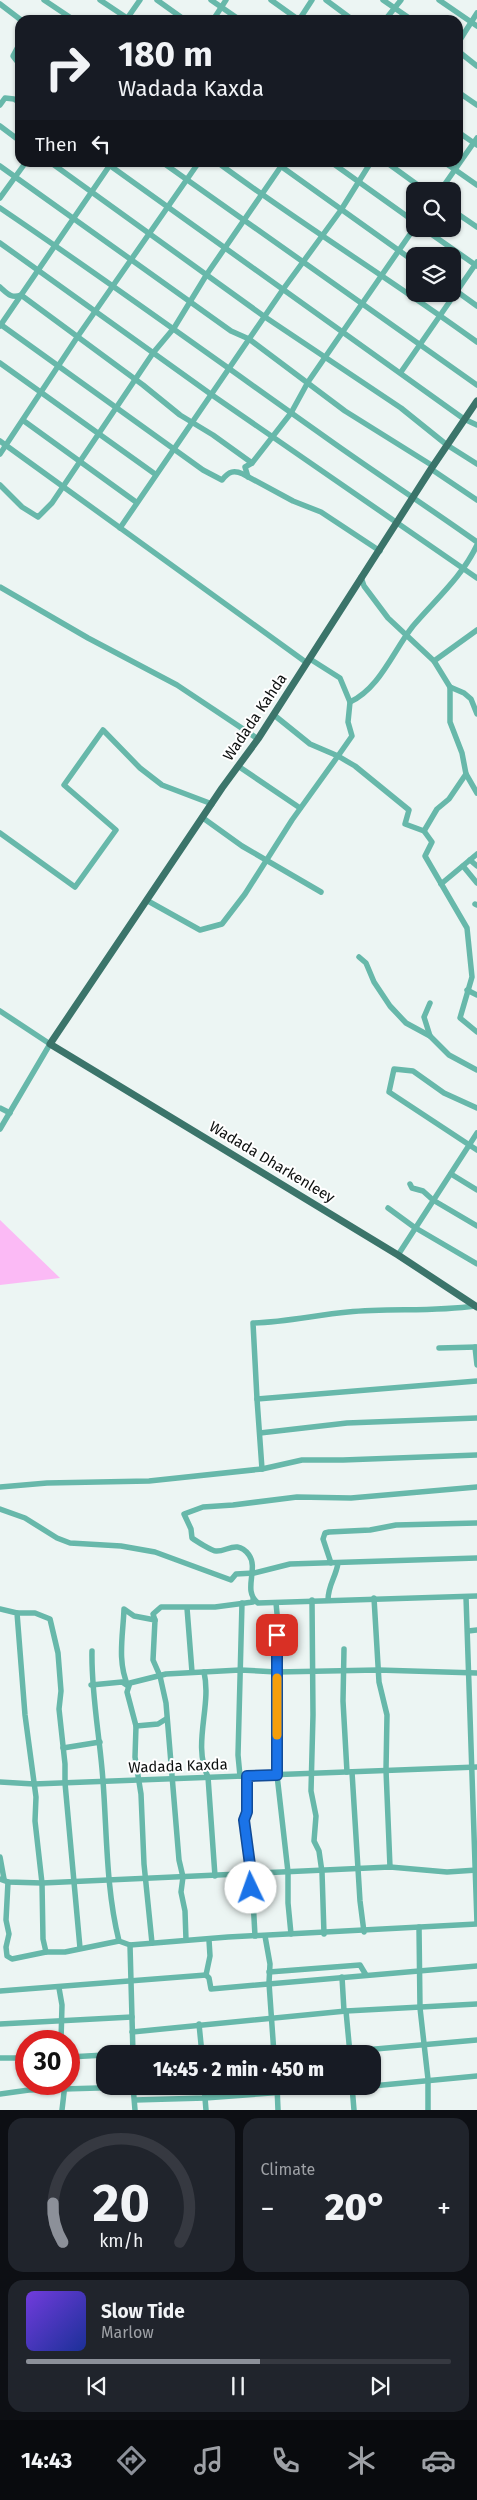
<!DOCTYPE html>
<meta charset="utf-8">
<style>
body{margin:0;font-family:"Fira Sans",sans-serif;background:#20242c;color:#f1f3f6;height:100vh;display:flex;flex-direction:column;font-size:19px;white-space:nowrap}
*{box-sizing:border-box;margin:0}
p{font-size:16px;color:#9ea1a6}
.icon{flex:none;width:28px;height:28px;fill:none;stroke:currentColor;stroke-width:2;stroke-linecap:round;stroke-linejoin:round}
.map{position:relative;height:2110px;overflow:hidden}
.details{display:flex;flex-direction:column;gap:8px;padding:8px;background:#0d0f14;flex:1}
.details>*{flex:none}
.hud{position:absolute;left:15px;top:15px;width:448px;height:152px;border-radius:15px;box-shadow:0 1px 4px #0004;background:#171b24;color:#f1f3f6;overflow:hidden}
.buttons{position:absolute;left:406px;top:182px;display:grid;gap:10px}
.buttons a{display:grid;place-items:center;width:55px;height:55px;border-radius:10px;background:#171b24;box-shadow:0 1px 4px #0004;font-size:25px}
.speed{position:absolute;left:15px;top:2030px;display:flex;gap:10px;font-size:25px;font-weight:700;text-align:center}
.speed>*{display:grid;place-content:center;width:65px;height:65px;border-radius:50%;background:#171b24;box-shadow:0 1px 4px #0004;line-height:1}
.speed .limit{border:8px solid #d22;background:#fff;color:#111}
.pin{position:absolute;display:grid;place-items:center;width:42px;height:42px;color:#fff;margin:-21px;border-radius:10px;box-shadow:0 2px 8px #0006}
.me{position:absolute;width:55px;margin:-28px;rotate:357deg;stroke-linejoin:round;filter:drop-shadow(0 0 4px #0008)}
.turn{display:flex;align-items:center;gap:18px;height:105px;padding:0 20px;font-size:22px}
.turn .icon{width:65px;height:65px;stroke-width:2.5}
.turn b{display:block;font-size:35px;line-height:42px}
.then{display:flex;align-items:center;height:48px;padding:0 20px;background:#0003;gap:10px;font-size:19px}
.big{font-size:38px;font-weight:800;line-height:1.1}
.details .widget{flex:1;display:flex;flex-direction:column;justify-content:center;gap:8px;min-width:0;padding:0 18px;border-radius:15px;background:#20242c}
.details .dial{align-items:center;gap:0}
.dial svg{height:130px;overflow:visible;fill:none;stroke:#363941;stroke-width:7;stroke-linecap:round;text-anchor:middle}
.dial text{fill:#f1f3f6;stroke:none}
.song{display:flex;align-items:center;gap:15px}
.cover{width:60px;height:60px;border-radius:8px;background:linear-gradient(135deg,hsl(260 70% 55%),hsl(230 70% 35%))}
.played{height:5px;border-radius:2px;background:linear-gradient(90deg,#8c9099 55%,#363941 55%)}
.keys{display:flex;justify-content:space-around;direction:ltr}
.heat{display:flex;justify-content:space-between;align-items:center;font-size:28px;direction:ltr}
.details .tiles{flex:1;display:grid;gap:8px;grid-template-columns:1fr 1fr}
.widget:last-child{grid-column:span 2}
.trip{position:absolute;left:96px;top:2045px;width:285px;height:50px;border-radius:15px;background:#171b24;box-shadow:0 1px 4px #0004;font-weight:800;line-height:50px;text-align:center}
.dock{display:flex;height:80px;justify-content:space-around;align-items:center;background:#090b0e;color:#9ea1a6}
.dock .icon{width:35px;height:35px}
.dock .on{color:#8c9099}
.dock b{font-size:22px;color:#f1f3f6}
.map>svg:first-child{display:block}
.green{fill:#fbbaf5}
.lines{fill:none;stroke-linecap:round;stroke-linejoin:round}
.minor{stroke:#67b8aa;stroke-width:5.5}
.major{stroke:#3b746a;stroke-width:7}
.route-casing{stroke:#114b97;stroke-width:12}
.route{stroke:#1a73e8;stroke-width:9}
.slow{stroke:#f59e0b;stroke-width:9}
.labels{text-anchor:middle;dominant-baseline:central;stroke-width:4;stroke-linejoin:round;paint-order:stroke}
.street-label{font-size:15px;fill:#0c0f0e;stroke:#fff}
</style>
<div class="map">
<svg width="477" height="2110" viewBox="0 0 477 2110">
<rect width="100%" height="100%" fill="#ecf5f3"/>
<polygon class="green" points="0,1220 60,1278 0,1285"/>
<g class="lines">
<g class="minor">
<polyline points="44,0 74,20"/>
<polyline points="100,0 130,20"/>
<polyline points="157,0 185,20"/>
<polyline points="211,0 240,20"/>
<polyline points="271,0 299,20"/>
<polyline points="326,0 353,20"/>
<polyline points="383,0 412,20"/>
<polyline points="439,0 477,26"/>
<polyline points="0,4 21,20"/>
<polyline points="126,20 140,0"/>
<polyline points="213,20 226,0"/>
<polyline points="299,20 312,0"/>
<polyline points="385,20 401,0"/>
<polyline points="20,43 13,56 20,65"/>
<polyline points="458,43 477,13"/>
<polyline points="458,51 477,66"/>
<polyline points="458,92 477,105"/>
<polyline points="0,105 5,98 14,99 20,103"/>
<polyline points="0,126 20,141"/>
<polyline points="458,132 477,145"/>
<polyline points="50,162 265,317 401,408 447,445 477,464"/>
<polyline points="105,162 464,419 477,425"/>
<polyline points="162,162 477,385"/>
<path d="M217,162C302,225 392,280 477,342"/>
<polyline points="275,162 415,262"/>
<polyline points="331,162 415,222"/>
<polyline points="386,162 426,191"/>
<polyline points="444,162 477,185"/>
<polyline points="0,166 231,331 249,339 345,411 433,466"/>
<polyline points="440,191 477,138"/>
<polyline points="0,198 26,162"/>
<path d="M0,208C111,283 219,362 328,439C377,474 428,507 477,542"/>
<polyline points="452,210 477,227"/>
<polyline points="424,229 477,266"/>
<polyline points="0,243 212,395 477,578"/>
<path d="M0,287C7,293 11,299 21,295L143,385L180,415L213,435L252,463L245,467L248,477"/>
<polyline points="452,288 477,306"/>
<path d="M0,324L203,470L222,480C229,471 234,470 243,474L293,501L321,512L380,551"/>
<polyline points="0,326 112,162"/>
<polyline points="0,363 155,474"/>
<polyline points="401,372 477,262"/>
<polyline points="24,421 136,502"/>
<polyline points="0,441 307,663"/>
<polyline points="0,454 78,336 199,162"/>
<polyline points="252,463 291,413 308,382 415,227"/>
<polyline points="431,469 477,500"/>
<polyline points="0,485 22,507 38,517 52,503 153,353 174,328 207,274 284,162"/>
<polyline points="120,528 284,288 341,210 371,162"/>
<polyline points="361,577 364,586 388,618 434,661 450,687 464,693 471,699 477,714"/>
<polyline points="0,587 88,638 177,685 258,739"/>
<polyline points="310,659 340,678 350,702 348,722 352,736 338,756 355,766 409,810 405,824 424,831 432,842 425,856 467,928 472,977 460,1018 477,1032"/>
<polyline points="434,661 477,630"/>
<polyline points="450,687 450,722 462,753 466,774 477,793"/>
<path d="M350,702C380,688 393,651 413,626C435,600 462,577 477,545"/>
<polyline points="238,766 300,808"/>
<polyline points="203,818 242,846 321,892"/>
<polyline points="424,831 437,809 449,799 466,774"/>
<polyline points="0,833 75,887 116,830 64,785 103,730 140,768 162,785 212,804"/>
<polyline points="470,860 477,866"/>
<polyline points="463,866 477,883"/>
<polyline points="441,884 477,854"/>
<polyline points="148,901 200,930 222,924 245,894 292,820 338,756 310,744 274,715"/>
<polyline points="475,904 477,905"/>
<polyline points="359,957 366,963 374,982 390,1006 406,1023 430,1036"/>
<polyline points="467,990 477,995"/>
<polyline points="430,1003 424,1017 430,1036 449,1055 477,1070"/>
<polyline points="0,1011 50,1044 0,1129"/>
<polyline points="0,1108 10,1113"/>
<polyline points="477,1108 444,1093 413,1071 394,1069 389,1092 477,1150"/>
<polyline points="451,1174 477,1190"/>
<polyline points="410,1184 412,1188 423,1191 433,1200 477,1226"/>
<polyline points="388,1208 414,1227 477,1264"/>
<polyline points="398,1255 477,1133"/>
<path d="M475,1306C433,1312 391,1308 348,1312C316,1315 285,1322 253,1323L257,1399L477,1381"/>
<polyline points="475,1347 477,1365"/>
<polyline points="439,1348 477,1347"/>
<polyline points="257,1399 262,1469"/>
<polyline points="260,1433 347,1423 477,1418"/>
<polyline points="0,1487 47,1483 149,1481 262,1469 302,1460 343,1460 477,1455"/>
<path d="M477,1487L351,1498L297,1497L233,1505L203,1507L184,1514L191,1529L192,1538C196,1541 212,1551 216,1551C227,1552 237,1539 249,1555C259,1569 242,1591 258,1603L477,1596"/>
<polyline points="0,1509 25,1518 57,1538 70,1543 121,1546 155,1552 231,1580 236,1574 254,1573 290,1564 477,1558"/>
<polyline points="331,1563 323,1539 325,1533 329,1532 370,1530 396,1525 477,1523"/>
<polyline points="466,1597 477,1923"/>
<polyline points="374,1598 379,1682 387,1715 386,1770 390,1867"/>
<polyline points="312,1600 313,1715 311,1791 316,1816 314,1841 319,1851 322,1872 324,1934"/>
<path d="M328,1600C328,1585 336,1577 338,1563"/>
<polyline points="276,1603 278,1624 276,1653 277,1775 288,1872 288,1903 291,1934"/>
<polyline points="187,1608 192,1672"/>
<polyline points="0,1609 17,1613 25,1715 36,1797 35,1821 42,1883 43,1939 46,1952"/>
<polyline points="17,1613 35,1613 50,1619 58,1653 61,1691 59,1709 65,1764 65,1783 80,1948"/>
<polyline points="155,1620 153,1614 161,1607 215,1607 253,1602 253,1600"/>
<polyline points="468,1631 477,1630"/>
<polyline points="344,1649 343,1701 347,1772"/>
<path d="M92,1651C91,1694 100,1737 103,1781C107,1834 106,1889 119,1941L130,1945L133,2054"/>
<path d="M204,1672C212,1706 192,1744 208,1777L215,1876"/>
<path d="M91,1685L122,1682L128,1686C117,1661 123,1636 124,1609L134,1616L155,1620L153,1660L160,1676L166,1703L179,1860L183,1877L181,1892L185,1911L186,1940"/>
<polyline points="136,1726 158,1724 166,1719"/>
<polyline points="63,1748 100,1742"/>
<polyline points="352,1772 360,1901 364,1932"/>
<polyline points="240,1776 238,1755 242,1603"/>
<polyline points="247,1776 247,1812 244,1820 252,1881 255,1936"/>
<polyline points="0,1782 34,1784 477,1767"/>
<polyline points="0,1857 4,1879"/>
<polyline points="0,1879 8,1882 42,1883 390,1867 447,1872 477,1870"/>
<polyline points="8,1882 6,1920 9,1934 6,1947 7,1956 12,1959 46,1952 65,1952 119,1941"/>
<polyline points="419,1927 420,2008 428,2079 428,2110"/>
<polyline points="265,1936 270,1964 269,1983 274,2054"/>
<polyline points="209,1940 210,1956 206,1975 209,1978 211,1989 477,1966"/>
<polyline points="152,1943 144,1864 141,1794 135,1757 136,1726 127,1692 130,1683 166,1674 240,1670 277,1672 378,1670 477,1673"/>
<polyline points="130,1945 228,1937 477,1924"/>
<polyline points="269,1972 360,1965 366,1975"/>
<polyline points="342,1977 344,2011"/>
<polyline points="59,1988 62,2005 61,2041"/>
<polyline points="0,1991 206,1975"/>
<polyline points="346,2011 350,2054"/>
<polyline points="0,2024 132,2017"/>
<polyline points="199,2024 202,2054"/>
<polyline points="132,2032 346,2011 477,2004"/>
<polyline points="125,2054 133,2053"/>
<polyline points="319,2054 477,2040"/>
<polyline points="69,2057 105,2055"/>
<polyline points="0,2058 26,2058"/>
<polyline points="133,2086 135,2110"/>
<polyline points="204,2086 206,2110"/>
<polyline points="277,2086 278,2110"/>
<polyline points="352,2086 354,2110"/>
<polyline points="372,2086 477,2076"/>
<polyline points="0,2094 29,2090 133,2087"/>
<polyline points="135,2100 205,2098 366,2086"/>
<polyline points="62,2110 65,2084"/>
</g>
<polyline class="major" points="477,401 431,469 258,739 222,788 50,1044 398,1255 477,1307"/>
</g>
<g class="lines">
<defs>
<polyline id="route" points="251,1888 252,1880 244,1820 247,1812 247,1776 277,1775 277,1635"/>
</defs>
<use href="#route" class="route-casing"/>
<use href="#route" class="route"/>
<polyline class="slow" points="277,1678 277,1735"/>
</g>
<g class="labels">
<g class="street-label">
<text transform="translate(255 717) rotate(-56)">Wadada Kahda</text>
<text transform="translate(272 1162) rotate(31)">Wadada Dharkenleey</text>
<text transform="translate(178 1766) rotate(-2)">Wadada Kaxda</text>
</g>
</g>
</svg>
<div class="buttons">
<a><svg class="icon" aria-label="search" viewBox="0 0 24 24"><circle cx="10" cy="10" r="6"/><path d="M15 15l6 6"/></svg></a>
<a><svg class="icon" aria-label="layers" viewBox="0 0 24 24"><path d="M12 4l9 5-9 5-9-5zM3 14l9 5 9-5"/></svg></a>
</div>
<div class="speed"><div class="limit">30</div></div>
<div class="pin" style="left:277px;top:1635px;background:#d93025"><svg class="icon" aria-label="arrive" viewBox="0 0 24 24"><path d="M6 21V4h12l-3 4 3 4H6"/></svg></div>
<svg class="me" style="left:251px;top:1888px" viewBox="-20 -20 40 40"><circle r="19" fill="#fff"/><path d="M0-13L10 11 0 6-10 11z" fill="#1a73e8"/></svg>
<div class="trip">14:45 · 2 min · 450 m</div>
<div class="hud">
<div class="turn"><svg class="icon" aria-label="right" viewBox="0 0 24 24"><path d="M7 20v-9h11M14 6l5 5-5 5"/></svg><div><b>180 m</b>Wadada Kaxda</div></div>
<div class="then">Then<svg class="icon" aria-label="left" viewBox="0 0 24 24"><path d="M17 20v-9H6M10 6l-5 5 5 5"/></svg></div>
</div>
</div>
<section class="details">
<div class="tiles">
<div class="widget dial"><svg viewBox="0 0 100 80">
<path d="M14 69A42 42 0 1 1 86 69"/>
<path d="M14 69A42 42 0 0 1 8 45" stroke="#8c9099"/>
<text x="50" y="56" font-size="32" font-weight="700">20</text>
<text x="50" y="72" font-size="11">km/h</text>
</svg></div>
<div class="widget"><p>Climate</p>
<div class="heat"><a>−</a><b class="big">20°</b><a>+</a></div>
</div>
<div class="widget">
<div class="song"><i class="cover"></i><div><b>Slow Tide</b><p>Marlow</p></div></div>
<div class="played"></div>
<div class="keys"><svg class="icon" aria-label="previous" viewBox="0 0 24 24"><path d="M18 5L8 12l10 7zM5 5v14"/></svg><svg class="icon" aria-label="pause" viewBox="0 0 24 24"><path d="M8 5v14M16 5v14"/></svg><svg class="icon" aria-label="next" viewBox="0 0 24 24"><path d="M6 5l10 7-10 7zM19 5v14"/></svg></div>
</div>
</div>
</section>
<nav class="dock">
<b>14:43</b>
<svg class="icon on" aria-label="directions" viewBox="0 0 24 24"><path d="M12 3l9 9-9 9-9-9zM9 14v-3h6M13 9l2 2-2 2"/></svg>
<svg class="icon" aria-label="music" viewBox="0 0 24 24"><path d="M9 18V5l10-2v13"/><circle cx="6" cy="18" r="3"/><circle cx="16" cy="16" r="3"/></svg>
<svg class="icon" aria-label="phone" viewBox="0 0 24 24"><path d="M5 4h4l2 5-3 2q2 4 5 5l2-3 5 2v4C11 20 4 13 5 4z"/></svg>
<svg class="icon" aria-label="climate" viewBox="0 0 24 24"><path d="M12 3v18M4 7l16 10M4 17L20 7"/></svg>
<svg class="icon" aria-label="car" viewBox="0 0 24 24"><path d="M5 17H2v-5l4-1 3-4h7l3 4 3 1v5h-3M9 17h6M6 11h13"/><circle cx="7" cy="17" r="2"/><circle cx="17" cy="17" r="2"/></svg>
</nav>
